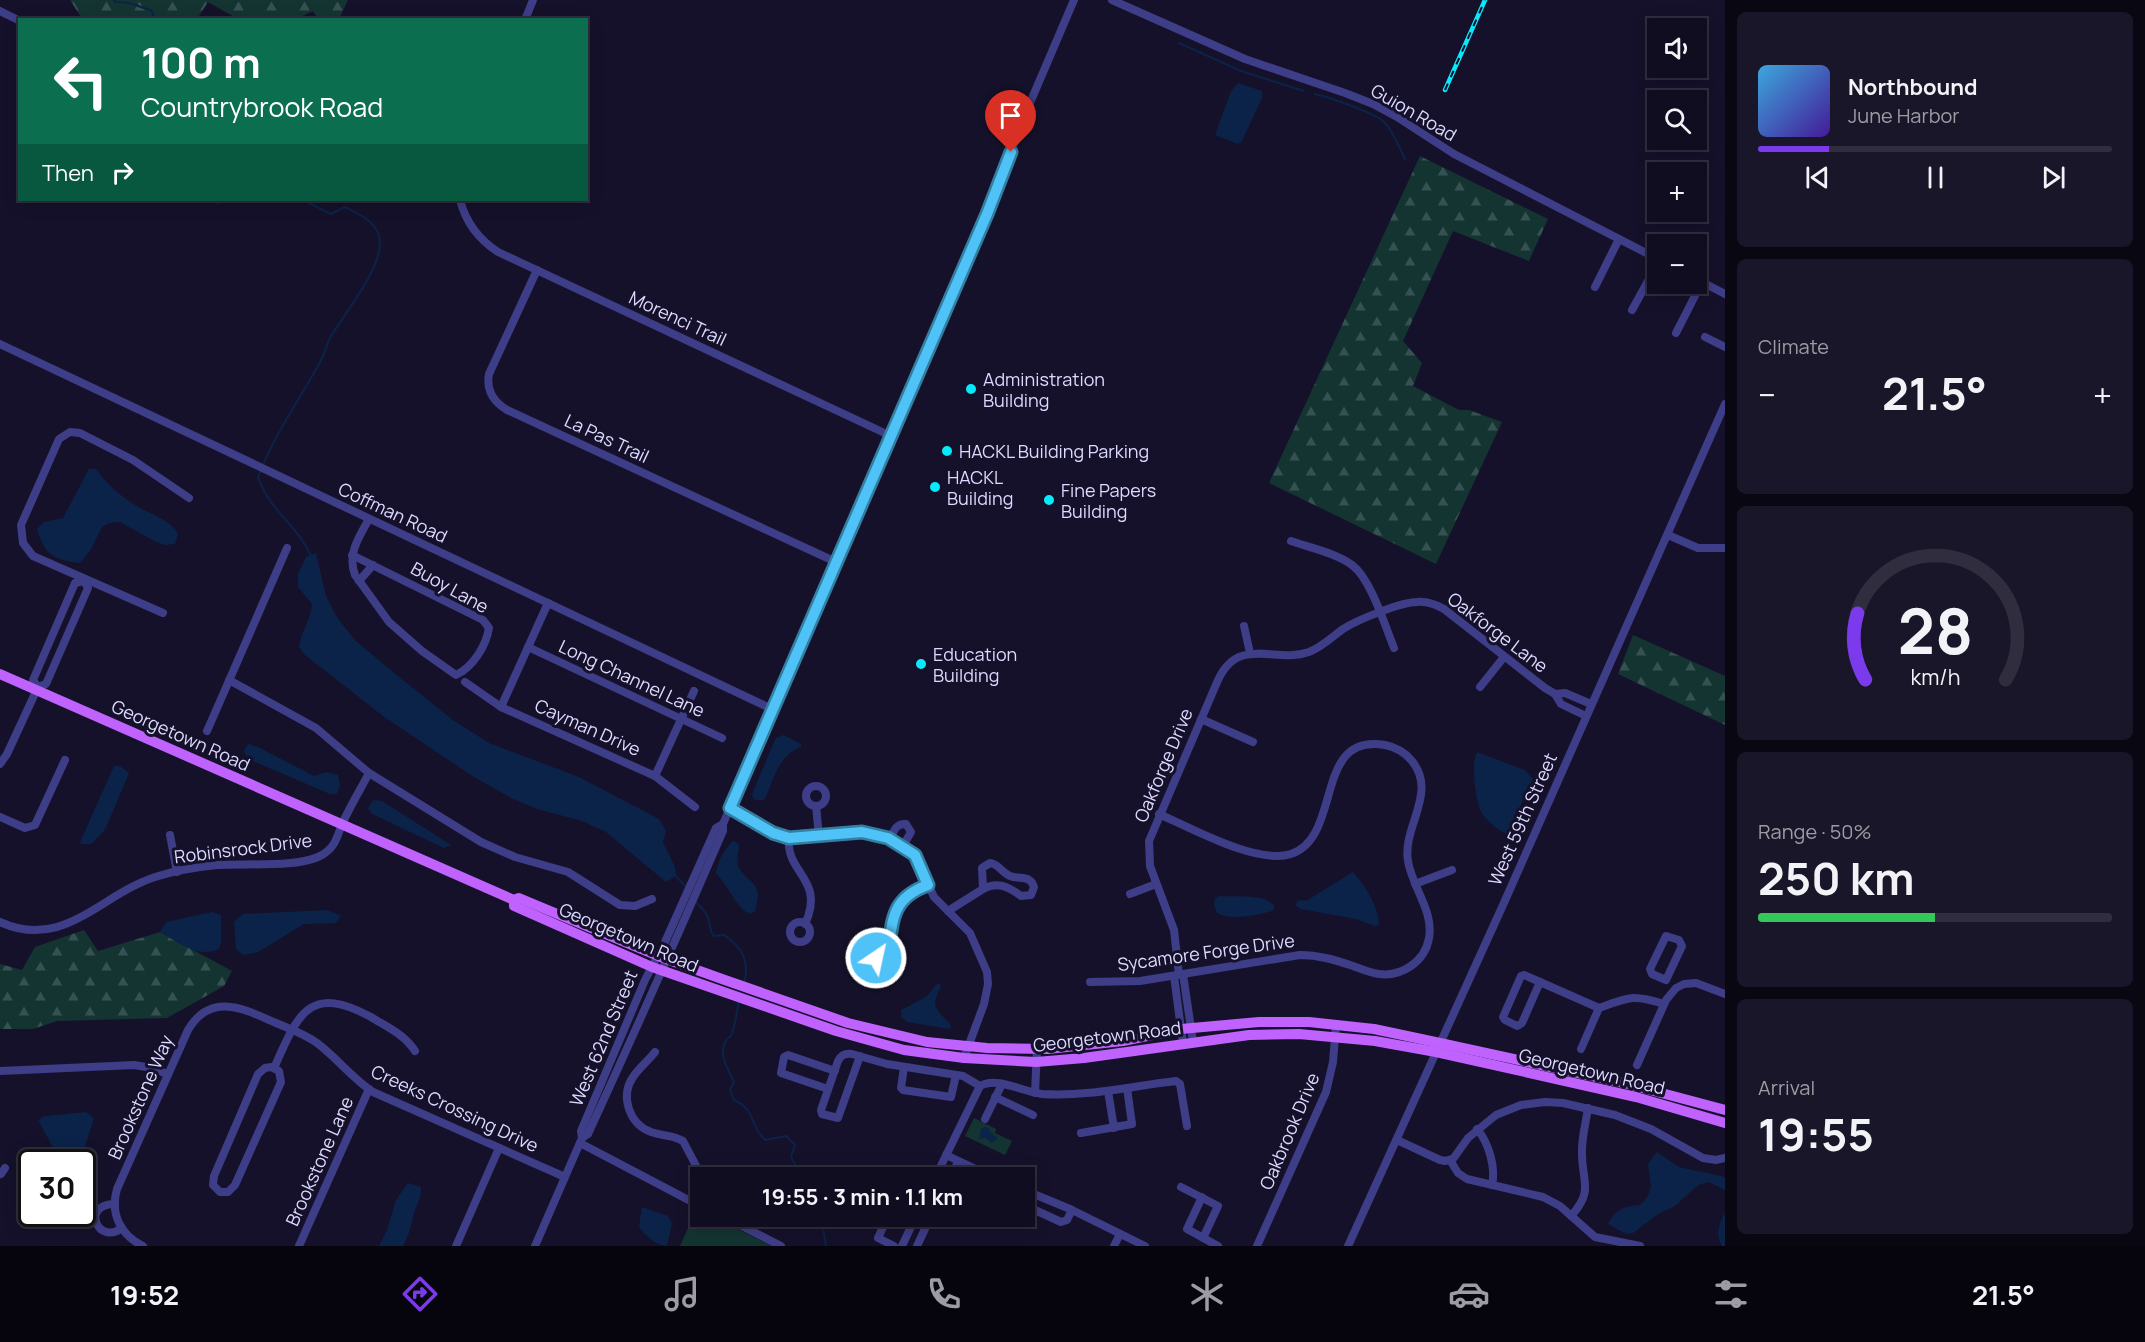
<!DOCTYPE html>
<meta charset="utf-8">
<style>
body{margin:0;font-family:Manrope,sans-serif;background:#191629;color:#f1f3f6;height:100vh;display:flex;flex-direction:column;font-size:22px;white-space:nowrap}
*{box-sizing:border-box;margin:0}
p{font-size:20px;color:#9c9ca5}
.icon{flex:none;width:33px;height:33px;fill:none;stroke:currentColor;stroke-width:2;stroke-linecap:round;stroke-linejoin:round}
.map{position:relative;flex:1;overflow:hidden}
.side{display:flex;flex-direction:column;gap:12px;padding:12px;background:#090712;width:420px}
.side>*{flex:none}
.guide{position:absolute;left:18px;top:18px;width:570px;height:183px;border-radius:0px;box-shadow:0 3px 15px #0003,0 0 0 2px #302d3e;background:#0b6e4f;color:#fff;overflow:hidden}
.fabs{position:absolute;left:1647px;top:18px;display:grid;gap:12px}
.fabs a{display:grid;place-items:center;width:60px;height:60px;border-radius:0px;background:#100d20;box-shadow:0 3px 15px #0003,0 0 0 2px #302d3e;font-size:30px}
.speed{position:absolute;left:18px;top:1149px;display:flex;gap:12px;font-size:30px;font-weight:700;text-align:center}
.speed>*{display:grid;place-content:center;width:78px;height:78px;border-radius:50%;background:#100d20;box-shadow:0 3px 15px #0003,0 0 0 2px #302d3e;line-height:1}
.speed .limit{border:3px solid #111;border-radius:9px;background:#fff;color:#111}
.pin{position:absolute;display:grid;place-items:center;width:51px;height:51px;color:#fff;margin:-62px -26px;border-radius:50% 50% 50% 0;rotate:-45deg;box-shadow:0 0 6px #0007}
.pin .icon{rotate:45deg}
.me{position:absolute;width:66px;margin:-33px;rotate:34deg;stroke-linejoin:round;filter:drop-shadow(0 0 4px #0008)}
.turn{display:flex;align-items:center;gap:21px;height:126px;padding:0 24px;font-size:27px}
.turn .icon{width:78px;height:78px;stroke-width:2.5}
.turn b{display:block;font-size:42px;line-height:51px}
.then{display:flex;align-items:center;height:57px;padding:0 24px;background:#0003;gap:12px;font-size:22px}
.big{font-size:45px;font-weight:700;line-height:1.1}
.side .widget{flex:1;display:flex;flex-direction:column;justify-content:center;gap:9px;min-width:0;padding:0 21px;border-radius:9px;background:#191629}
.side .dial{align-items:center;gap:0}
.dial svg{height:156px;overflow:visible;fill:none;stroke:#302d3e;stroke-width:7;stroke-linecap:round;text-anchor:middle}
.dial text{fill:#f1f3f6;stroke:none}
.song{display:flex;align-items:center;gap:18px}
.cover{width:72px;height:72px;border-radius:9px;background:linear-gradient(135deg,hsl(200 70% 55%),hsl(260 70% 35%))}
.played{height:6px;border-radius:3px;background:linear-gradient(90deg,#7c3aed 20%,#302d3e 20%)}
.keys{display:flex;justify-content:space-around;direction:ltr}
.heat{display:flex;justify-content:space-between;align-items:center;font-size:33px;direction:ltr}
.charge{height:9px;border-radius:4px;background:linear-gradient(90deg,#34c759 50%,#302d3e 0)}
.trip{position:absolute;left:690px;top:1167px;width:345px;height:60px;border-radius:0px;background:#100d20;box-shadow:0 3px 15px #0003,0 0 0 2px #302d3e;font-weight:700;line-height:60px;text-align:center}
.menu{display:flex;height:96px;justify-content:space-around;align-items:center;background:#06050d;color:#9c9ca5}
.menu .icon{width:42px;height:42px}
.menu .active{color:#7c3aed}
.menu b{font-size:27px;color:#f1f3f6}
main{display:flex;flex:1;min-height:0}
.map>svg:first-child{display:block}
.forest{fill:url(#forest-firs)}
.park{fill:#143432}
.water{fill:#0b2348}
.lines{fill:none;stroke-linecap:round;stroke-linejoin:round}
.stream{stroke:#0b2348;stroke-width:2}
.minor{stroke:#3e3d88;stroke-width:8}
.major{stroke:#c062fd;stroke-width:10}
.rail-casing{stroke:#08eafc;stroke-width:4.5}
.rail{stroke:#15112a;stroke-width:2;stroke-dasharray:7;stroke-linecap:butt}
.route-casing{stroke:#337fa1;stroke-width:15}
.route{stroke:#4fc3f7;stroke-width:10}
.poi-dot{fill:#08eafc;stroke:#15112a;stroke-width:2}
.labels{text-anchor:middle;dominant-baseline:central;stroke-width:6;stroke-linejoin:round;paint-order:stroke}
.street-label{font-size:18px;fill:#dddaff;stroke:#15112a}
.poi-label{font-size:18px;fill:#dddaff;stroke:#15112a;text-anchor:start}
</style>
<main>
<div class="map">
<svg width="1725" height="1246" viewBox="0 0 1725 1246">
<defs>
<pattern id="forest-firs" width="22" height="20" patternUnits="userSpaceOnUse" patternTransform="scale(1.5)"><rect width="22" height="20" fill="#143432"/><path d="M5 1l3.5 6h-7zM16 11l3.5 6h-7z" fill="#365151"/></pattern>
</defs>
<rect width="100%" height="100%" fill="#15112a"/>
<g class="forest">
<polygon points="70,0 348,0 339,19 318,19 313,11 296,19 238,19 208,2 197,19 83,20"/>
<polygon points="1420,156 1548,219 1529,261 1453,231 1403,341 1422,363 1413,386 1459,410 1469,410 1502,422 1436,564 1269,483"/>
<polygon points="1633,635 1725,676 1725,725 1618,674"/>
<polygon points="84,930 98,951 160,932 232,971 224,986 167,1018 57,1021 33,1029 0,1029 0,964 22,970 35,947"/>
</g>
<g class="park">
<polygon points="974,1118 996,1129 995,1133 1012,1141 1005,1155 965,1136"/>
<polygon points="697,1208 700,1210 700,1216 713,1217 772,1246 680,1246"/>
</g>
<g class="water">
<polygon points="1238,83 1262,91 1262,98 1242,141 1238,144 1215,135 1231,91"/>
<path d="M89,469H96C108,485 118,494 135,505C149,514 170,519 178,534L175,544L165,545L154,541L120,522L109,523L102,527L90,551L80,563C53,560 45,555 37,529L44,522L63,518Z"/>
<path d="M316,553L326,596L338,619L355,640L393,672L453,720L489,743L579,777L659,819L666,831L663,842L675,867L676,876L666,882L606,832L582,821L537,809L513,799L474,777L383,716L305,655L299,647C301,631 311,620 312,604L298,587V574L306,557Z"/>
<path d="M783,735L801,744V747C780,754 773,779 766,797L763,800H755L752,796L753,792L774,742L776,738Z"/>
<polygon points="248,744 258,747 314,776 326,772 338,775 340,785 337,794 330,794 248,759 244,751"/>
<path d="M1477,752L1525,770L1533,779L1507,834C1498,831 1483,818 1480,809C1475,797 1471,763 1477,752Z"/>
<polygon points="114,766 120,766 129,773 107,825 103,832 91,844 82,844 80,842"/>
<polygon points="373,800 382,801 451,845 444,848 372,814 368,808"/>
<path d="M733,841L739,844C740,851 735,860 739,868C751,887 764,882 755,911L750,914C738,910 726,883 716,873C717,862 725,848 733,841Z"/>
<path d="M1353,872C1365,885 1379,907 1379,925L1375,926L1356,919L1301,909L1295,905L1299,900L1306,901Z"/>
<path d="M1220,896C1236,897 1266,893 1275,907L1272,911C1258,915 1230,921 1217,913L1214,905L1215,898Z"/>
<polygon points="327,910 341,916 336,923 304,924 258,952 243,955 236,949 234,922 243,914"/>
<path d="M212,912L221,915V942L219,949C198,959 178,942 160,932L166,922Z"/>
<path d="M938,983L941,986C931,1007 934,1007 950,1024L951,1027L950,1029L907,1022L901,1017V1010L926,997Z"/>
<polygon points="86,1112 94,1118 80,1162 61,1162 38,1120 45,1116"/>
<polygon points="985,1127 988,1128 994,1136 997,1137 997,1140 991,1143 986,1138 979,1139 981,1129"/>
<path d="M1657,1152L1679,1167L1725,1177V1190L1708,1182L1698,1185L1675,1206L1658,1214L1633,1233L1626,1234L1608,1224C1615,1210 1624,1206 1640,1205C1656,1190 1650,1184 1648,1164Z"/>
<path d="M408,1183L421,1187C421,1202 416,1204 413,1217C410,1229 409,1235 403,1246H379L387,1230L396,1200Z"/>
<path d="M642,1207L668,1216L672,1223L667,1246C657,1246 644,1235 639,1226Z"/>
<path d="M1725,1213V1246H1722C1715,1235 1719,1223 1725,1213Z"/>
</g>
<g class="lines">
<g class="stream">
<polyline points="114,0 116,2 130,3 152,11 154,20"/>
<polyline points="1179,43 1241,71 1304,91"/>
<path d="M1315,94C1328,97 1375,113 1384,122C1393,131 1399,147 1405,159"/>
<polyline points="212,200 217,203 227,200"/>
<path d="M303,200L331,214L345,207C357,213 375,221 379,236C387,263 343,315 330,338C326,346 324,356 319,364C298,402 273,437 258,477C268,509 298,526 311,556"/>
<polyline points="676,876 686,887"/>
<path d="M696,902C699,906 704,910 707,915C711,922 708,929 714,936L724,935C743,948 750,962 744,984"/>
<path d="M739,1001C737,1009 735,1027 732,1033C728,1041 730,1034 726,1041C717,1054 729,1070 734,1082L730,1090L734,1100C757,1111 749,1125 765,1140L786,1136L795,1145L791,1157L796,1166H811L826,1171L827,1178"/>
<polyline points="821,1216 826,1246"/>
</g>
<g class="minor">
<polyline points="1112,0 1245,59 1345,93 1373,104 1397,117 1454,154 1658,259"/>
<polyline points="0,11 20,21"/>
<polyline points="525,20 533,0"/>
<path d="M460,200C466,223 478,239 498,252L891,436"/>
<path d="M537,270L489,374C486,390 494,402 507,410L836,562"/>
<polyline points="1696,279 1725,294"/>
<polyline points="1595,287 1619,239"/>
<polyline points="1632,310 1658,263"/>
<polyline points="1676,333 1702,282"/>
<polyline points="1705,337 1725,347"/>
<polyline points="0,344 772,709"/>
<polyline points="1668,535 1698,548 1725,548"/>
<path d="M1291,541C1311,548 1336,553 1352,565C1371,579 1385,626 1394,648"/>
<path d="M352,555L483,620L489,628C486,646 473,667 456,675L422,651L389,622L355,575C347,554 359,537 369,519"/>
<polyline points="359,581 373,565"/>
<polyline points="163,613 33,556 23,543 21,525 59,439 70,432 80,433 133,460 189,498"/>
<polyline points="1244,626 1250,653"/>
<polyline points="528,647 722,738"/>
<polyline points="229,680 316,728 369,773 481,842 515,857 568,872 620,905 635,906 652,899"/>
<polyline points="465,682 501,707 655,776 695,807"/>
<polyline points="38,687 33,680 75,583 84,581"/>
<polyline points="1480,687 1504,657"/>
<polyline points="1555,694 1561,704 1586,716"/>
<polyline points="501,707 548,603"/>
<polyline points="1201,719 1253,742"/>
<polyline points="207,731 287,548"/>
<polyline points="0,764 7,754 38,687 46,684 88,588 84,581"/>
<polyline points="655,776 694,691"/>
<circle cx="816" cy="796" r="10"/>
<polyline points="816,806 819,836"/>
<polyline points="730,808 768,831 786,838 867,833 890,839 915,855 934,897 970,933 987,972 988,984 984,1004 964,1058"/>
<polyline points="0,817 25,828 35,825 65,760"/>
<polyline points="170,835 177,872"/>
<path d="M789,838C785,873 826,879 805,924"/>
<path d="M890,839C894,831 896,823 906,824L911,832L903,846"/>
<path d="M990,863C999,864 1001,872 1010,876C1020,880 1030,874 1034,887L1031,895L1021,896C1009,887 998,881 983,889L982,868Z"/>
<polyline points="1415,884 1452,870"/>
<polyline points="1130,894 1156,884"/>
<polyline points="948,911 983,889"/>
<path d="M0,922C63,951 100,895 155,877C174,871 197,867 217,865C243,863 301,868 322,855C336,847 337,836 343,822C351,805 360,790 369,773"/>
<circle cx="800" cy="932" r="10"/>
<polygon points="1666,936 1679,940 1682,946 1666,980 1652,974 1650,969"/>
<path d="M889,949H882L878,952L876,960L881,966H889L894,961V953L889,949C892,916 894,897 928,885"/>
<polyline points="1183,974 1193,1042"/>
<path d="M1179,975L1174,930L1150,866L1149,841L1218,680C1239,635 1275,664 1309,652C1322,647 1332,637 1343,629C1357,620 1401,602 1417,602C1427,601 1435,604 1444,609L1545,688L1555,694L1565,693L1591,704"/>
<polygon points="1524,975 1540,982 1522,1023 1517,1026 1505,1020 1503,1017 1521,976"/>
<polyline points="1174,976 1183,1044"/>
<path d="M1090,982L1140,981L1300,955C1319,955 1335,960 1353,966C1361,969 1370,973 1379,974C1401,977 1425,962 1429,938C1434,911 1412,887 1408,861C1402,827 1438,793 1412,761C1405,752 1395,747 1385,745C1313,732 1343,837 1291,854C1257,865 1191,828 1159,814"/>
<polyline points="1540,982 1599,1008"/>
<path d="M1581,1049L1599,1008C1629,997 1633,994 1664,1004"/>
<path d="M655,1052C648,1061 639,1068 633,1077C620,1096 629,1124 651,1132C662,1136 673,1135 683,1141L701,1175"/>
<path d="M860,1056L838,1118L822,1114L821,1110L838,1061C841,1055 845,1053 852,1054L887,1064L963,1076L980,1086"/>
<polyline points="1637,1065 1666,1000 1676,988 1684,984 1696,983 1725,994"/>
<polygon points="271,1067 279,1071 281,1082 235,1185 228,1192 220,1192 213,1185 214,1176 258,1074 265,1068"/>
<polyline points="904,1067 901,1088 903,1090 951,1097 956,1075"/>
<path d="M274,1068C298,1015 308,983 371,1017C387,1027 404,1034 415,1051"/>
<polyline points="0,1071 134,1065 152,1068 167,1074"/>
<polyline points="828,1089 781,1073 784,1057 788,1055 835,1071"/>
<polyline points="1108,1091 1114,1128"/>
<polyline points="1035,1093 1037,1049"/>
<polyline points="995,1097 1033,1115"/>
<polyline points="985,1119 1002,1084"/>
<path d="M1477,1129C1489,1143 1496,1168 1492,1185"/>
<polyline points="1081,1133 1132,1124 1127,1088"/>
<polyline points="582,1138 581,1131 645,980 665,942 716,828 723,824"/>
<polyline points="1397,1140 1440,1160 1445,1161 1453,1159 1468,1138 1496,1115 1521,1105 1545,1102 1563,1103 1615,1115 1651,1129 1703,1158 1716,1160 1725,1158"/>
<polyline points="580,1143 700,1206"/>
<polyline points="946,1155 995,1178"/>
<polyline points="1450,1160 1458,1173 1467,1179 1543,1197 1560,1206 1595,1237 1640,1246"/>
<polyline points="0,1173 1,1174 5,1168"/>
<polyline points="702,1178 701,1175 717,1172 732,1178"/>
<polyline points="907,1178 909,1175 915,1178"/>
<path d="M935,1178L980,1086C997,1076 1023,1092 1042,1094C1087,1097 1132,1086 1176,1081L1180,1084L1187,1126"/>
<polyline points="950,1178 958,1162"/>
<polyline points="1181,1187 1218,1206 1203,1238"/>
<polyline points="1024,1190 1070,1209 1145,1246"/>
<polyline points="1202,1197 1187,1229 1218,1246"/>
<path d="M115,1204C80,1204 98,1246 122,1228"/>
<polyline points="1024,1205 1061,1222 1067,1220 1072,1210"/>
<polyline points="722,1216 781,1246"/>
<polyline points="888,1216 878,1238 894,1246"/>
<path d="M1571,1216C1595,1190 1581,1181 1582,1150C1582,1136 1586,1122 1588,1108"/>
<path d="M143,1246C120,1235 110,1213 117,1189L188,1030C211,991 244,1009 276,1023C290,1029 305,1034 317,1043C337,1058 352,1078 373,1092L565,1177"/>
<polyline points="299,1246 369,1089"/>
<polyline points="456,1246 499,1148"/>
<path d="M535,1246L582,1138L588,1134C634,1034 679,933 723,831V824L987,214L1027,110L1074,0"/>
<polyline points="902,1246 916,1216"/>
<polyline points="917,1246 931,1216"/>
<polyline points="1114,1246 1120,1234"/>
<polyline points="1257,1246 1326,1092 1333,1062 1336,1025"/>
<polyline points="1348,1246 1503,905 1725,404"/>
</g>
<g class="major">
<polyline points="0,674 514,900 519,898 658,956 722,979 848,1023 927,1042 987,1048 1048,1049 1123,1041 1181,1029 1259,1022 1309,1022 1374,1029 1440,1043 1624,1083 1725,1110"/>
<polyline points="514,900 514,906 652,967 836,1031 904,1050 964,1058 1036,1062 1084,1058 1249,1035 1299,1034 1375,1041 1436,1052 1636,1097 1725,1123"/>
</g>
<defs>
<polyline id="rail" points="1445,90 1485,0"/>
</defs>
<use href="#rail" class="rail-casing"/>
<use href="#rail" class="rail"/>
</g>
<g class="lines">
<defs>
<path id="route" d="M876,958L880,950L889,949C892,917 894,897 928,885L915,855L888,838L862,832L789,838L773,833L730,808L987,214L1011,152"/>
</defs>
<use href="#route" class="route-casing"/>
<use href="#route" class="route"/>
</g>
<g class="poi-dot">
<circle cx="971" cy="389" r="6"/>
<circle cx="947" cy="451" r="6"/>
<circle cx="935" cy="487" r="6"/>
<circle cx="1049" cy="500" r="6"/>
<circle cx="921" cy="664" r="6"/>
</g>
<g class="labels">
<g class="street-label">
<text transform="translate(1414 112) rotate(30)">Guion Road</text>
<text transform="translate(678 318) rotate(25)">Morenci Trail</text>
<text transform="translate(607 438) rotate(25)">La Pas Trail</text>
<text transform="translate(393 512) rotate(25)">Coffman Road</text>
<text transform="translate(450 587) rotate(29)">Buoy Lane</text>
<text transform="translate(1498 632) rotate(37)">Oakforge Lane</text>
<text transform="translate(632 678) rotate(25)">Long Channel Lane</text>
<text transform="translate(588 727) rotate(24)">Cayman Drive</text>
<text transform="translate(181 735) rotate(24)">Georgetown Road</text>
<text transform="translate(1163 765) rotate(-67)">Oakforge Drive</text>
<text transform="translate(1522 819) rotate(-66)">West 59th Street</text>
<text transform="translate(243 848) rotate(-7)">Robinsrock Drive</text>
<text transform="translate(629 937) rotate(23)">Georgetown Road</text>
<text transform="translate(1206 952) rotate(-8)">Sycamore Forge Drive</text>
<text transform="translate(1107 1036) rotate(-7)">Georgetown Road</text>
<text transform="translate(603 1038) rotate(-67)">West 62nd Street</text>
<text transform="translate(1592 1071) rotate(13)">Georgetown Road</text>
<text transform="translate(140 1097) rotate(-66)">Brookstone Way</text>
<text transform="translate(455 1108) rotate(25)">Creeks Crossing Drive</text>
<text transform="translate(1289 1131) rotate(-67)">Oakbrook Drive</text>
<text transform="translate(319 1161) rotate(-66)">Brookstone Lane</text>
</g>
<g class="poi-label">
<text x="983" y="379">Administration<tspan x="983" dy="21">Building</tspan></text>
<text x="959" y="451">HACKL Building Parking</text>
<text x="947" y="477">HACKL<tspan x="947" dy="21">Building</tspan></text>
<text x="1061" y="490">Fine Papers<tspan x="1061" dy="21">Building</tspan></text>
<text x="933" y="654">Education<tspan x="933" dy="21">Building</tspan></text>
</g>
</g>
</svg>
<div class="fabs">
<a><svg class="icon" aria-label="sound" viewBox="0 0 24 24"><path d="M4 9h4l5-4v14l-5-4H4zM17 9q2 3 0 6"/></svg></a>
<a><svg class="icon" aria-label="search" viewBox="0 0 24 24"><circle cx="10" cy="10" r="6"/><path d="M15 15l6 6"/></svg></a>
<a>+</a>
<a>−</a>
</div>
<div class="speed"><div class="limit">30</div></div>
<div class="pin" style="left:1011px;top:152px;background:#d93025"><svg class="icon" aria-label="arrive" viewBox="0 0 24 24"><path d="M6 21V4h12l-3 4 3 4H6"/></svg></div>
<svg class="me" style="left:876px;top:958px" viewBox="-20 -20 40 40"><circle r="17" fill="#4fc3f7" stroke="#fff" stroke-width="3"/><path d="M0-11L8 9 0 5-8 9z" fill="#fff"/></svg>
<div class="trip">19:55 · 3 min · 1.1 km</div>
<div class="guide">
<div class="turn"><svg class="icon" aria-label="left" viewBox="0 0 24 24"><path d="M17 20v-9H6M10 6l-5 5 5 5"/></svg><div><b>100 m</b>Countrybrook Road</div></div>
<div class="then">Then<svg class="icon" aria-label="right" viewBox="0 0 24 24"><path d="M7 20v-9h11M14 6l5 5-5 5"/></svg></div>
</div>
</div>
<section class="side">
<div class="widget">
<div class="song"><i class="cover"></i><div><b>Northbound</b><p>June Harbor</p></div></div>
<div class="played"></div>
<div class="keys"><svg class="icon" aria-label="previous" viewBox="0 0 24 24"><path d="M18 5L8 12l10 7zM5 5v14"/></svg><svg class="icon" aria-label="pause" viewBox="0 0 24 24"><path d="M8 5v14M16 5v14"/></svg><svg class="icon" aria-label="next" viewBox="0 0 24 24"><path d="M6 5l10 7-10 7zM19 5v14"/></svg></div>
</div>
<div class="widget"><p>Climate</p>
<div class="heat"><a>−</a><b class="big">21.5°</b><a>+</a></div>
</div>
<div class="widget dial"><svg viewBox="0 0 100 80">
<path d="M14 69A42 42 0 1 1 86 69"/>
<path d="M14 69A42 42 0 0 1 10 35" stroke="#7c3aed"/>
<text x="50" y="56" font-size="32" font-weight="700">28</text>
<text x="50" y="72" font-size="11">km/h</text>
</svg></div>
<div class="widget"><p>Range · 50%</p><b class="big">250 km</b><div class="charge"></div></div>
<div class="widget"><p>Arrival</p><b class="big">19:55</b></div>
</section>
</main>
<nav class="menu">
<b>19:52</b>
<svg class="icon active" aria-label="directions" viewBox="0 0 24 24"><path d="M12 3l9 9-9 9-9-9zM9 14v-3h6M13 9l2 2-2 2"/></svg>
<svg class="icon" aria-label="music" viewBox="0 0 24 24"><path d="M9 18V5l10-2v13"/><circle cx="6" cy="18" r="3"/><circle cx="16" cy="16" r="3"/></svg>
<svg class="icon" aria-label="phone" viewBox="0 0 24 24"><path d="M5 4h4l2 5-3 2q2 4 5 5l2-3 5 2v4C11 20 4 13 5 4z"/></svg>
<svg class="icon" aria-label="climate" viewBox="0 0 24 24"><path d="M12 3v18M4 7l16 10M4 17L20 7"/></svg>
<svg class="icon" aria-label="car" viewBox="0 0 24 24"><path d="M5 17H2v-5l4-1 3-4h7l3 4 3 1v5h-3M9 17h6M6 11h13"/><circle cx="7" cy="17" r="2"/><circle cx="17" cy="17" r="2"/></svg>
<svg class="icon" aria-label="filters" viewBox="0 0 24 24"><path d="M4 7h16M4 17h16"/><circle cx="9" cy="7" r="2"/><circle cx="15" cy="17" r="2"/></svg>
<b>21.5°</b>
</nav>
